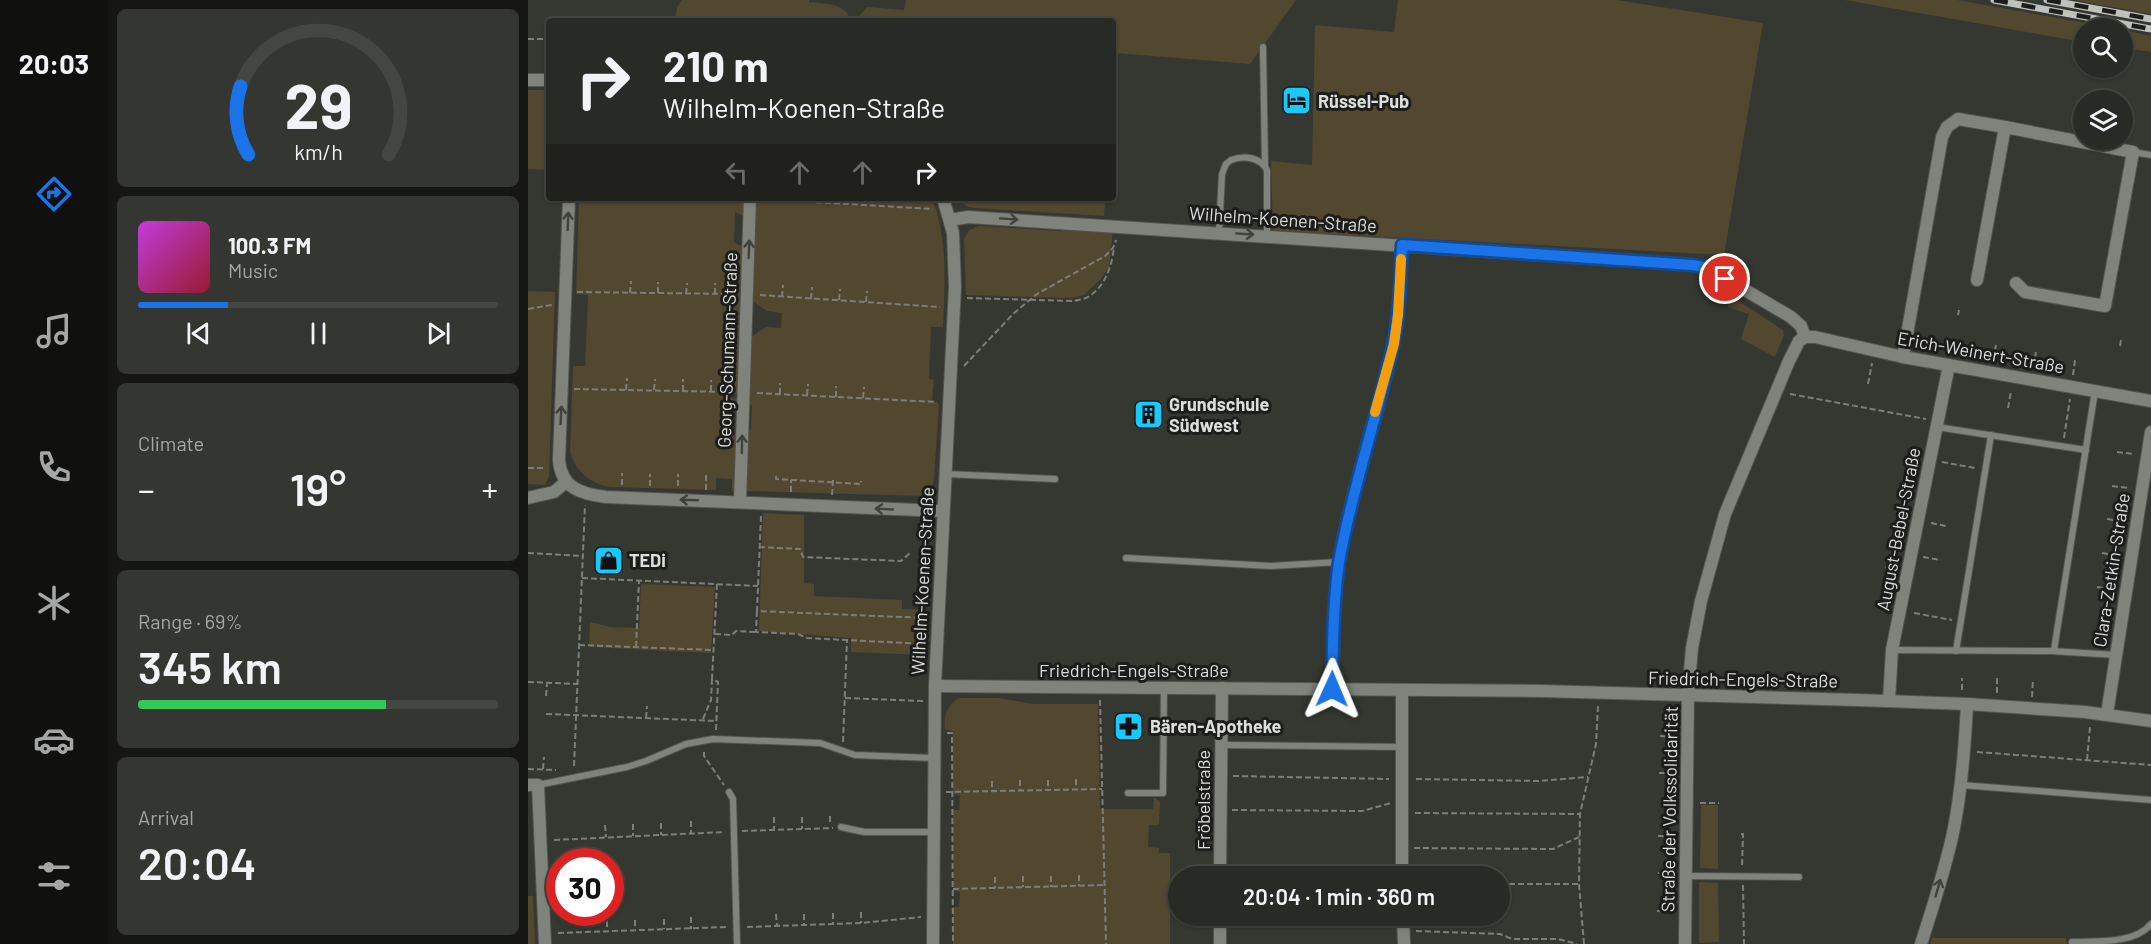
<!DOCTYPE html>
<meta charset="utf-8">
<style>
body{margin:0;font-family:Barlow,sans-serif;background:#343632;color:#f1f3f6;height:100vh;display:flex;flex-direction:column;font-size:22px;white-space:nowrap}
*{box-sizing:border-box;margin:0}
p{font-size:20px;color:#a5a7a7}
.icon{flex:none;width:33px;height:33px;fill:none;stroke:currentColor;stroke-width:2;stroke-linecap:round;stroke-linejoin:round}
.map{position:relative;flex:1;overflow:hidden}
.panel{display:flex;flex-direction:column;gap:9px;padding:9px;background:#161714;width:420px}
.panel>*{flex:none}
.banner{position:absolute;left:18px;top:18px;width:570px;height:183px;border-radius:6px;box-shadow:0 2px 4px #0004,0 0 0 2px #444642;background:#282a25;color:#f1f3f6;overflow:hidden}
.tools{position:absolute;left:1545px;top:18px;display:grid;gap:12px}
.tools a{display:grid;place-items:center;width:60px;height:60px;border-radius:50%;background:#282a25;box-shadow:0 2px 4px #0004,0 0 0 2px #444642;font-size:30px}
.speed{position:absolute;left:18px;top:848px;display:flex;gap:12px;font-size:30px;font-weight:700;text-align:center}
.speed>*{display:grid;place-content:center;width:78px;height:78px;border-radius:50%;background:#282a25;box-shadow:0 2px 4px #0004,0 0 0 2px #444642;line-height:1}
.speed .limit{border:9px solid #d22;background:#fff;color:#111}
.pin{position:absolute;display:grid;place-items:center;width:51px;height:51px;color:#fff;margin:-26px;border:3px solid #fff;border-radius:50%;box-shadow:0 2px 6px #0007}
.me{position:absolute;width:66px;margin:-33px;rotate:1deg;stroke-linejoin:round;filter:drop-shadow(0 0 4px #0008)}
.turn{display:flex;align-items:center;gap:21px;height:126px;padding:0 18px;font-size:27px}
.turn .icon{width:78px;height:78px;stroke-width:2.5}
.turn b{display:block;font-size:42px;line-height:51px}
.lanes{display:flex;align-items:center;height:57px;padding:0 18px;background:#0003;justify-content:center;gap:30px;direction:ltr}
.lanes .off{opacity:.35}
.big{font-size:45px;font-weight:600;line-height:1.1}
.panel .card{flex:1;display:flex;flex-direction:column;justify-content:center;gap:9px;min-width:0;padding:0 21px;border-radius:9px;background:#343632}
.panel .dial{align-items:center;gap:0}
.dial svg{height:156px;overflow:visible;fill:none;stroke:#444642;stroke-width:7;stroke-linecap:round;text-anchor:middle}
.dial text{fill:#f1f3f6;stroke:none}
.song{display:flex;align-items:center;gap:18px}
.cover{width:72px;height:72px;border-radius:9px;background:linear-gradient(135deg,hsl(290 70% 55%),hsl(350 70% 35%))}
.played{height:6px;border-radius:3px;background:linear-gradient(90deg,#1a73e8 25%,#444642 25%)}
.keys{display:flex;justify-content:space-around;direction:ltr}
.heat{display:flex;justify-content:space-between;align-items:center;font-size:33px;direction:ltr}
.charge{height:9px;border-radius:4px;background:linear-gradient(90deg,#34c759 69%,#444642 0)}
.trip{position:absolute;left:640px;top:866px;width:342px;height:60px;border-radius:30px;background:#282a25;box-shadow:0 2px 4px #0004,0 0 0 2px #444642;font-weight:600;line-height:60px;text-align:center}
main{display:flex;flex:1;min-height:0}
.tabs{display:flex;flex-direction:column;width:108px;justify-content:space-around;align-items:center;background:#10110f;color:#a5a7a7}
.tabs .icon{width:42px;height:42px}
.tabs .active{color:#1a73e8}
.tabs b{font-size:27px;color:#f1f3f6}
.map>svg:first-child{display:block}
.green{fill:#52472f}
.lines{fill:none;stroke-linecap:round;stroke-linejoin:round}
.lane-casing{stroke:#52544f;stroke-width:8}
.street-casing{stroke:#52544f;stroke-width:14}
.path{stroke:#7c7f79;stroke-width:2;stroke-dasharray:6 3;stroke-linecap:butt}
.lane{stroke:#80837b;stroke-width:6}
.street{stroke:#80837b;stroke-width:12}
.rail-casing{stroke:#bfc1bc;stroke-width:7}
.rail{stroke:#1d1e1b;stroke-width:4.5;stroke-dasharray:14;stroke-linecap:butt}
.oneway{stroke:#40413d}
.route-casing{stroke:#114b97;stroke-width:15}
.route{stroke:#1a73e8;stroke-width:10}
.slow{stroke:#f59e0b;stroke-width:10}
.labels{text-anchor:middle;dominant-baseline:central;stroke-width:6;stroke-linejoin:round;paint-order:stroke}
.poi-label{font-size:18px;font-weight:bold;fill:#dcdeda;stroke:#1d1e1b;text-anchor:start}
.street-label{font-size:18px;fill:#dcdeda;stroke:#1d1e1b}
</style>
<main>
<nav class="tabs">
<b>20:03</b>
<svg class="icon active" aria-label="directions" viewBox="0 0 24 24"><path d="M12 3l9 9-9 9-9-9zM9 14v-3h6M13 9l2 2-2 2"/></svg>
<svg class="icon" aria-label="music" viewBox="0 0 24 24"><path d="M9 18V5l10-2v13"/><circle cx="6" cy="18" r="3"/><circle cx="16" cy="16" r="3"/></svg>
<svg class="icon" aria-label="phone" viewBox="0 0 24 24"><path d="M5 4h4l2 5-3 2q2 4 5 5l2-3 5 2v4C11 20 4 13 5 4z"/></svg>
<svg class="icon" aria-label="climate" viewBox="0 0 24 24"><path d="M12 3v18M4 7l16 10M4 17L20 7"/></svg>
<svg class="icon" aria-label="car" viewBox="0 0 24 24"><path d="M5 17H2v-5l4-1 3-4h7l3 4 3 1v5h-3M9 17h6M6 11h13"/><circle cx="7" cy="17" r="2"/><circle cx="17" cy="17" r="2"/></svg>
<svg class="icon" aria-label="filters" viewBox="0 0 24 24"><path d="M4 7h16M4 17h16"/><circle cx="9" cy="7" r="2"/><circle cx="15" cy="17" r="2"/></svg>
</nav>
<section class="panel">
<div class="card dial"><svg viewBox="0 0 100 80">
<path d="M14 69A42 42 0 1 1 86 69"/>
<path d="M14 69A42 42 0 0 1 10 34" stroke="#1a73e8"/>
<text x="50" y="56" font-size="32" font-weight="700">29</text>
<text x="50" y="72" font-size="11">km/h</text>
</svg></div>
<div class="card">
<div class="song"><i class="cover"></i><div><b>100.3 FM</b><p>Music</p></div></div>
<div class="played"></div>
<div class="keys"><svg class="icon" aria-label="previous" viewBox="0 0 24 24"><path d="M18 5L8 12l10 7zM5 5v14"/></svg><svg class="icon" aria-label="pause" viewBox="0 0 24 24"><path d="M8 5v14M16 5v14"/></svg><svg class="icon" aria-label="next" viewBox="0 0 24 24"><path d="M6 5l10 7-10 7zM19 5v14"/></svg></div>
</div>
<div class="card"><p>Climate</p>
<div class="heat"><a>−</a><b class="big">19°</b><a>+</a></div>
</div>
<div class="card"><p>Range · 69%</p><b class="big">345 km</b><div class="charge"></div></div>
<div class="card"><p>Arrival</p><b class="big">20:04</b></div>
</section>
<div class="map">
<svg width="1623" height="944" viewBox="0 0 1623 944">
<rect width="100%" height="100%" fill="#353831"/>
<g class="green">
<path d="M154,0H281V2C297,4 317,2 323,21H147L149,7Z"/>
<polygon points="378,0 768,0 722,64 588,53 585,97 585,21 330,21 332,15 339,7 376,10"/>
<polygon points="870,0 1089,0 1235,23 1196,255 745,231 743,161 784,165 787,25 866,32"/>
<polygon points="1317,0 1429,0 1585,28 1556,28 1555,42"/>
<polygon points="1545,0 1623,0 1623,14"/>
<polygon points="1595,30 1623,36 1623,52 1595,48"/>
<polygon points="0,90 21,90 19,170 0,169"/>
<path d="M51,198H218V217L207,212L206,242L217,248L213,394H202V398L212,399V407L201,402L200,432L211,438L210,491H204V479L188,478V490L82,487C62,483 47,472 42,451L45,366H57L60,295L48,294Z"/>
<path d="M225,198H404C420,239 417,284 415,327H403L401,379L406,380L404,400L411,404L406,480L402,491L395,496L216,491L218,430H223L224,405L219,404L220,339L238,327L253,328L254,313L239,311L222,299V293L226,292V279H222Z"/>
<polygon points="428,198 577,198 576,216 446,208 438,206"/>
<polygon points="452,226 533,231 534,226 585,229 581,267 573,279 556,295 544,298 438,295 436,239 441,230"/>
<polygon points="0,291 27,292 21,477 17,485 0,484"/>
<polygon points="1201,295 1255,330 1256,335 1247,357 1213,339 1221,314 1200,307"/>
<polygon points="235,513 276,515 276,583 286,584 286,596 374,600 374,609 398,610 398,655 323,652 323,638 231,631"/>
<polygon points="113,584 187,587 183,653 61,647 62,622 82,627 111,628"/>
<path d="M431,698H471L505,704H570L572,809H625L626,798L632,801L631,825H621L620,847L631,848V853H642V944H425V907H431L432,892L426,891L425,810H431L432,795L425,794V731L417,729C415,716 419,705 431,698Z"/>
<polygon points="1173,805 1190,805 1190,869 1172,868"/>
<polygon points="1171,882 1190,883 1191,942 1171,943"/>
<polygon points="0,896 5,896 7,944 0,944"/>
<polygon points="1404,938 1538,938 1539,944 1402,944"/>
</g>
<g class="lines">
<defs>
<g id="lane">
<polyline points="735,47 737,166"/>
<polyline points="1605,152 1623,155"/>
<path d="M691,232L694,174L698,164L703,160C716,155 732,157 739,170V235"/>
<polyline points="1409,427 1558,450"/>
<polyline points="417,474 527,479"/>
<polyline points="598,558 743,566 811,562"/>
<polyline points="1364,650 1523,651 1526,650 1567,391"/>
<polyline points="1428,651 1463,435"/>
<polyline points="1523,651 1588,655"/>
<polyline points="693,745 874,747"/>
<polyline points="10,785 99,767 118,761 158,744 185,739 292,743 327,755 405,758"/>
<polyline points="1433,785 1623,800"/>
<polyline points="201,792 205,799 209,944"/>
<polyline points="600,793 635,793 636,689"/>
<polyline points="313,827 336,832 405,832"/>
<polyline points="1158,876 1271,877"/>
<path d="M1544,944V942C1569,941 1607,944 1623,924"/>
</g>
<g id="street">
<polyline points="0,80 21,80"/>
<polyline points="1477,127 1605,152 1577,306 1497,292 1488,283"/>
<path d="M41,198L31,460C33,488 53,494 78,497L414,511"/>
<polyline points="422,220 440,217 1165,265 1183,270 1263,317 1273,326 1277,337"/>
<polyline points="1277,337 1287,337 1375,357 1623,401"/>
<polyline points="1375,357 1414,137 1419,127 1430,119 1477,127 1449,280"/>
<polyline points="0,498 26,492 38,482"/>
<polyline points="212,502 222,198"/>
<polyline points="407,686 1014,691 1330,700 1439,704 1557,712 1623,721"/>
<path d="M805,689C805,647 805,604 811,562C823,488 850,418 865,345C872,313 872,279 874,245"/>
<polyline points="1361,700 1364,650 1421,365"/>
<polyline points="1579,714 1623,432"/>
<polyline points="0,785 10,785 17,944"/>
<polyline points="692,876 694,688"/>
<polyline points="874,876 874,690"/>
<polyline points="692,915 692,944"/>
<polyline points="875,915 876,944"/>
<polyline points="405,944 407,686 427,287 425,233 415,198"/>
<polyline points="1157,944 1160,695 1164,648 1173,601 1197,514 1261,361 1271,341 1277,337"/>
<path d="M1393,944C1405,906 1418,868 1426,828C1434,787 1437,745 1439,704"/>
</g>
</defs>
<use href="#lane" class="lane-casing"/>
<use href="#street" class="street-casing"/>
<g class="path">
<polyline points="0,39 21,39"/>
<polyline points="130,198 210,200"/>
<polyline points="234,199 405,209"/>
<polyline points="49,292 205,294"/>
<polyline points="102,293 103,281"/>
<polyline points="130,293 130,282"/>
<polyline points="158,294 159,283"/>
<polyline points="187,294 187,283"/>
<polyline points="232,295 412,307"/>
<polyline points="254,297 255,285"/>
<path d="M439,298L546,301C550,300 557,299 560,297C578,286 584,265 586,247"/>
<polyline points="283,299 284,287"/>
<polyline points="311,300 312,289"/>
<polyline points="338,302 339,291"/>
<polyline points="0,309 24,305"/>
<polyline points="1430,315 1431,310"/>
<polyline points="1592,346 1593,340"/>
<polyline points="1465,359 1468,345"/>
<polyline points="436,366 486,313 509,294 577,256 585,248 588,240"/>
<polyline points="1505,367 1508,352"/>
<polyline points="1545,375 1547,360"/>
<polyline points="1340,384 1344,363"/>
<polyline points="46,389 203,392"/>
<polyline points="98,390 99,378"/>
<polyline points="126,390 127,379"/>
<polyline points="155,391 155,379"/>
<polyline points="183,391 183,380"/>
<polyline points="229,393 409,402"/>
<polyline points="252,394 252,383"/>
<polyline points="1262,394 1398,419"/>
<polyline points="279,395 280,384"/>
<polyline points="308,397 308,386"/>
<polyline points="335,398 336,387"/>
<polyline points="1480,408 1483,391"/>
<polyline points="1536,438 1542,399"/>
<polyline points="1589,452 1607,454"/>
<polyline points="1414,462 1447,468"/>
<polyline points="0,468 18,468"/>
<polyline points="248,476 248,479 333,484 333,481"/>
<polyline points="94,485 94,473"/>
<polyline points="122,486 122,474"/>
<polyline points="150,486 150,474"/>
<polyline points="1584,486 1602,488"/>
<polyline points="178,490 178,474"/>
<polyline points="263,492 263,480"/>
<polyline points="304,495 305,480"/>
<polyline points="1370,510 1379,512"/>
<polyline points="233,516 229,611 398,618"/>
<polyline points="1579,519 1597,522"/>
<polyline points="1403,523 1418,526"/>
<polyline points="231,547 272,549 275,557 373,561 382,553"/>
<polyline points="0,553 54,556"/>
<polyline points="1574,553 1592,556"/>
<polyline points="1395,557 1413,560"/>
<polyline points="1357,567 1366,569"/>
<polyline points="54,578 230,586"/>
<polyline points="1569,587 1587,590"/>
<polyline points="229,611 228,632 270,634 279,638 397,644"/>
<polyline points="1386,613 1424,620"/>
<polyline points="187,634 204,635 208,631 228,632"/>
<polyline points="51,645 185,650"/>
<polyline points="108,647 111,581"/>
<polyline points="0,682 49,684"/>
<polyline points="1434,690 1434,678"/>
<polyline points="1469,693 1469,678"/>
<polyline points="18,696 19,684"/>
<polyline points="1504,697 1505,679"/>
<polyline points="317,698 395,701"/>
<polyline points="572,700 578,944"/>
<polyline points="18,714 189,721"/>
<polyline points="118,718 119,706"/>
<polyline points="175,719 183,700 184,679"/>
<polyline points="188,730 190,682 184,679 189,584"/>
<polyline points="419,733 424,733 425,944"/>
<polyline points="1132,736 1147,737"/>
<polyline points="315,742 319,640"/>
<polyline points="176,752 176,756 196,785"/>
<polyline points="1449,752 1623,765"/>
<polyline points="1559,760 1562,727"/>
<polyline points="46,766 57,505"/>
<polyline points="0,769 28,770"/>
<polyline points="15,769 16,757"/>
<polyline points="1131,773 1146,773"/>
<polyline points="705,776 861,779"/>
<polyline points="548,779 548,788"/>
<polyline points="888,779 1011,781 1060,777"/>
<polyline points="492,780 492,791"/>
<polyline points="520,780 520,789"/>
<polyline points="464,781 464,792"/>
<polyline points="418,792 574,789"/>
<polyline points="1172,803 1191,803"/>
<polyline points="704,810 834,811 863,803"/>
<polyline points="887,813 1052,814"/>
<polyline points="302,816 302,825"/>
<polyline points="246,817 246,829"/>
<polyline points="274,817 274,829"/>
<polyline points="163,821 163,833"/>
<polyline points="133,823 133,835"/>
<polyline points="105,824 105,836"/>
<polyline points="77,825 78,837"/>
<polyline points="214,831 305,828"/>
<polyline points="1213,834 1215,834 1214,868"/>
<polyline points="1130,836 1145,836"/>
<polyline points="26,840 197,832"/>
<polyline points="886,848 1025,849 1051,837"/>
<polyline points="1130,873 1145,873"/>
<polyline points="551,875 551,886"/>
<polyline points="495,876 495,887"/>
<polyline points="523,876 523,887"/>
<polyline points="726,876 726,875"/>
<polyline points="467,877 467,888"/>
<polyline points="972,884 1051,884"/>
<polyline points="1215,885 1216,944"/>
<polyline points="425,889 577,885"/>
<polyline points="1129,911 1144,912"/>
<polyline points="333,912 333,923"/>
<polyline points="305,913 305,924"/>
<polyline points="248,914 249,926"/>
<polyline points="276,914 276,925"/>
<polyline points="163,917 163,929"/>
<polyline points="136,919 136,929"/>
<polyline points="107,920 107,929"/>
<polyline points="79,921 79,930"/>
<polyline points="219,927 333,923 393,917"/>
<polyline points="888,931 972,934 984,939 1030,939 1049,944"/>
<polyline points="30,933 198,927"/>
<polyline points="1056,944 1051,884 1052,814 1068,744 1070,706"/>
</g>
<use href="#lane" class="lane"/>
<use href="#street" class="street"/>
<defs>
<g id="rail">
<polyline points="1466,0 1623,29"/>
<polyline points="1519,0 1623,19"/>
</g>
</defs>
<use href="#rail" class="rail-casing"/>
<use href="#rail" class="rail"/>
</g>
<defs><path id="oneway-shaft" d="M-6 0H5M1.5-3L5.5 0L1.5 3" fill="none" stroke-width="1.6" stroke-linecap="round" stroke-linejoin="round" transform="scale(1.5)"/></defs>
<g class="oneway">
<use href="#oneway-shaft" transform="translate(481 219) rotate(4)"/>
<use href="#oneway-shaft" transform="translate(40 221) rotate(-88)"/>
<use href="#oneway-shaft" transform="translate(717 234) rotate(4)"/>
<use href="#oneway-shaft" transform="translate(221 249) rotate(-88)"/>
<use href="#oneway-shaft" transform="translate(33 415) rotate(-87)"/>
<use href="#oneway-shaft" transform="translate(214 444) rotate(-89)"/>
<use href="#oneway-shaft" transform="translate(161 500) rotate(-178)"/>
<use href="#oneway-shaft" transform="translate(356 509) rotate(-177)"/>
<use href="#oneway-shaft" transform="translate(1410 888) rotate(-74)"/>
</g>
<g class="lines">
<defs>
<path id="route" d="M804,689C805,647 805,604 811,562C824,489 849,418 865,345C872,313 872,279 874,245L1165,265L1179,268L1197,279"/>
</defs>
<use href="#route" class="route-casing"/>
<use href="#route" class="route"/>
<polyline class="slow" points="847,412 866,344 870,315 873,259"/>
</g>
<defs>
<symbol id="hotel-square" viewBox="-11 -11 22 22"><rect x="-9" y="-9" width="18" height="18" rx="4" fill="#17cafb" stroke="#1d1e1b"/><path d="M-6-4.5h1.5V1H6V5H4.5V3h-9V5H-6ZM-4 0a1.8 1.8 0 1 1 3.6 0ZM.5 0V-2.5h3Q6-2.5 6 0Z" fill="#111"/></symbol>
<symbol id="building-square" viewBox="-11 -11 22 22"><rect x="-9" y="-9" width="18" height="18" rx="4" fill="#17cafb" stroke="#1d1e1b"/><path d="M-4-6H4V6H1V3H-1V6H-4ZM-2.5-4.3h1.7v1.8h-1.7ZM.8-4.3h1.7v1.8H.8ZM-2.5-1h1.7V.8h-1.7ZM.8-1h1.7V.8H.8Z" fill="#111"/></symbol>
<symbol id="shop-square" viewBox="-11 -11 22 22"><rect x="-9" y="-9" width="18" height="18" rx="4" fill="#17cafb" stroke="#1d1e1b"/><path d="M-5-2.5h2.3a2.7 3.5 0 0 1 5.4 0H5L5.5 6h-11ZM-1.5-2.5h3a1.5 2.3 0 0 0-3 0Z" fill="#111"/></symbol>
<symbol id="pharmacy-square" viewBox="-11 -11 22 22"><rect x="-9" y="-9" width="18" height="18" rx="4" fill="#17cafb" stroke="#1d1e1b"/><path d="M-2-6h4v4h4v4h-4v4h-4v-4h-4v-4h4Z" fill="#111"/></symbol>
</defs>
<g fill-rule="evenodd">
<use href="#hotel-square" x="752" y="84" width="33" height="33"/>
<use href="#building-square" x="604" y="398" width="33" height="33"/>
<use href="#shop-square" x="64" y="544" width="33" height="33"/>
<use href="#pharmacy-square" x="584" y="710" width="33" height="33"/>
</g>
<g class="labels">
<g class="poi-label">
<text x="790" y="101">Rüssel-Pub</text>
<text x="641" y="404">Grundschule<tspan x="641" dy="21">Südwest</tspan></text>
<text x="101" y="560">TEDi</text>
<text x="622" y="726">Bären-Apotheke</text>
</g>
<g class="street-label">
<text transform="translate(755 219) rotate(4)">Wilhelm-Koenen-Straße</text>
<text transform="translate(199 350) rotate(-88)">Georg-Schumann-Straße</text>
<text transform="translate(1453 352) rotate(10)">Erich-Weinert-Straße</text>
<text transform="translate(1370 529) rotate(-79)">August-Bebel-Straße</text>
<text transform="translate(1583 570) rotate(-81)">Clara-Zetkin-Straße</text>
<text transform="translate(394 581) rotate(-87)">Wilhelm-Koenen-Straße</text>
<text x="606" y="670">Friedrich-Engels-Straße</text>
<text transform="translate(1215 679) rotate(1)">Friedrich-Engels-Straße</text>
<text transform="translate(675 800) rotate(-90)">Fröbelstraße</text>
<text transform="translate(1141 809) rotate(-89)">Straße der Volkssolidarität</text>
</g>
</g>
</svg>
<div class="tools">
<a><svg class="icon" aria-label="search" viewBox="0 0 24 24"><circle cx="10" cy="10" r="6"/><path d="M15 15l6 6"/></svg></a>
<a><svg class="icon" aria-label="layers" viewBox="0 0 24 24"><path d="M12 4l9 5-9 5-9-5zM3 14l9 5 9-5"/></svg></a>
</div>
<div class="speed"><div class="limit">30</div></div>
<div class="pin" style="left:1197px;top:279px;background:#d93025"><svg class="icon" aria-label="arrive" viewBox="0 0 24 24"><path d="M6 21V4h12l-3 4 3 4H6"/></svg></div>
<svg class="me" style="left:804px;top:689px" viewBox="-20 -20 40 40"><path d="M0-17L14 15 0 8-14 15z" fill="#1a73e8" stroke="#fff" stroke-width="4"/></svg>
<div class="trip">20:04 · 1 min · 360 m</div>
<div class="banner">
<div class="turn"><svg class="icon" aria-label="right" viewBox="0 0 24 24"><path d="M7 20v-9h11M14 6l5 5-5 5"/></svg><div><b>210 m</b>Wilhelm-Koenen-Straße</div></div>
<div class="lanes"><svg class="icon off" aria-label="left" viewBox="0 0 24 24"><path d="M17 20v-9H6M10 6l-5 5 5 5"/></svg><svg class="icon off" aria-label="ahead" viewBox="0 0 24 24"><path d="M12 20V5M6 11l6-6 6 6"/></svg><svg class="icon off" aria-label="ahead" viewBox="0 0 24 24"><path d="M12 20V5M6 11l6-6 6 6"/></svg><svg class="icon" aria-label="right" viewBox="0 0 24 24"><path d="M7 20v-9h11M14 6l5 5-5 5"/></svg></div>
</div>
</div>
</main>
